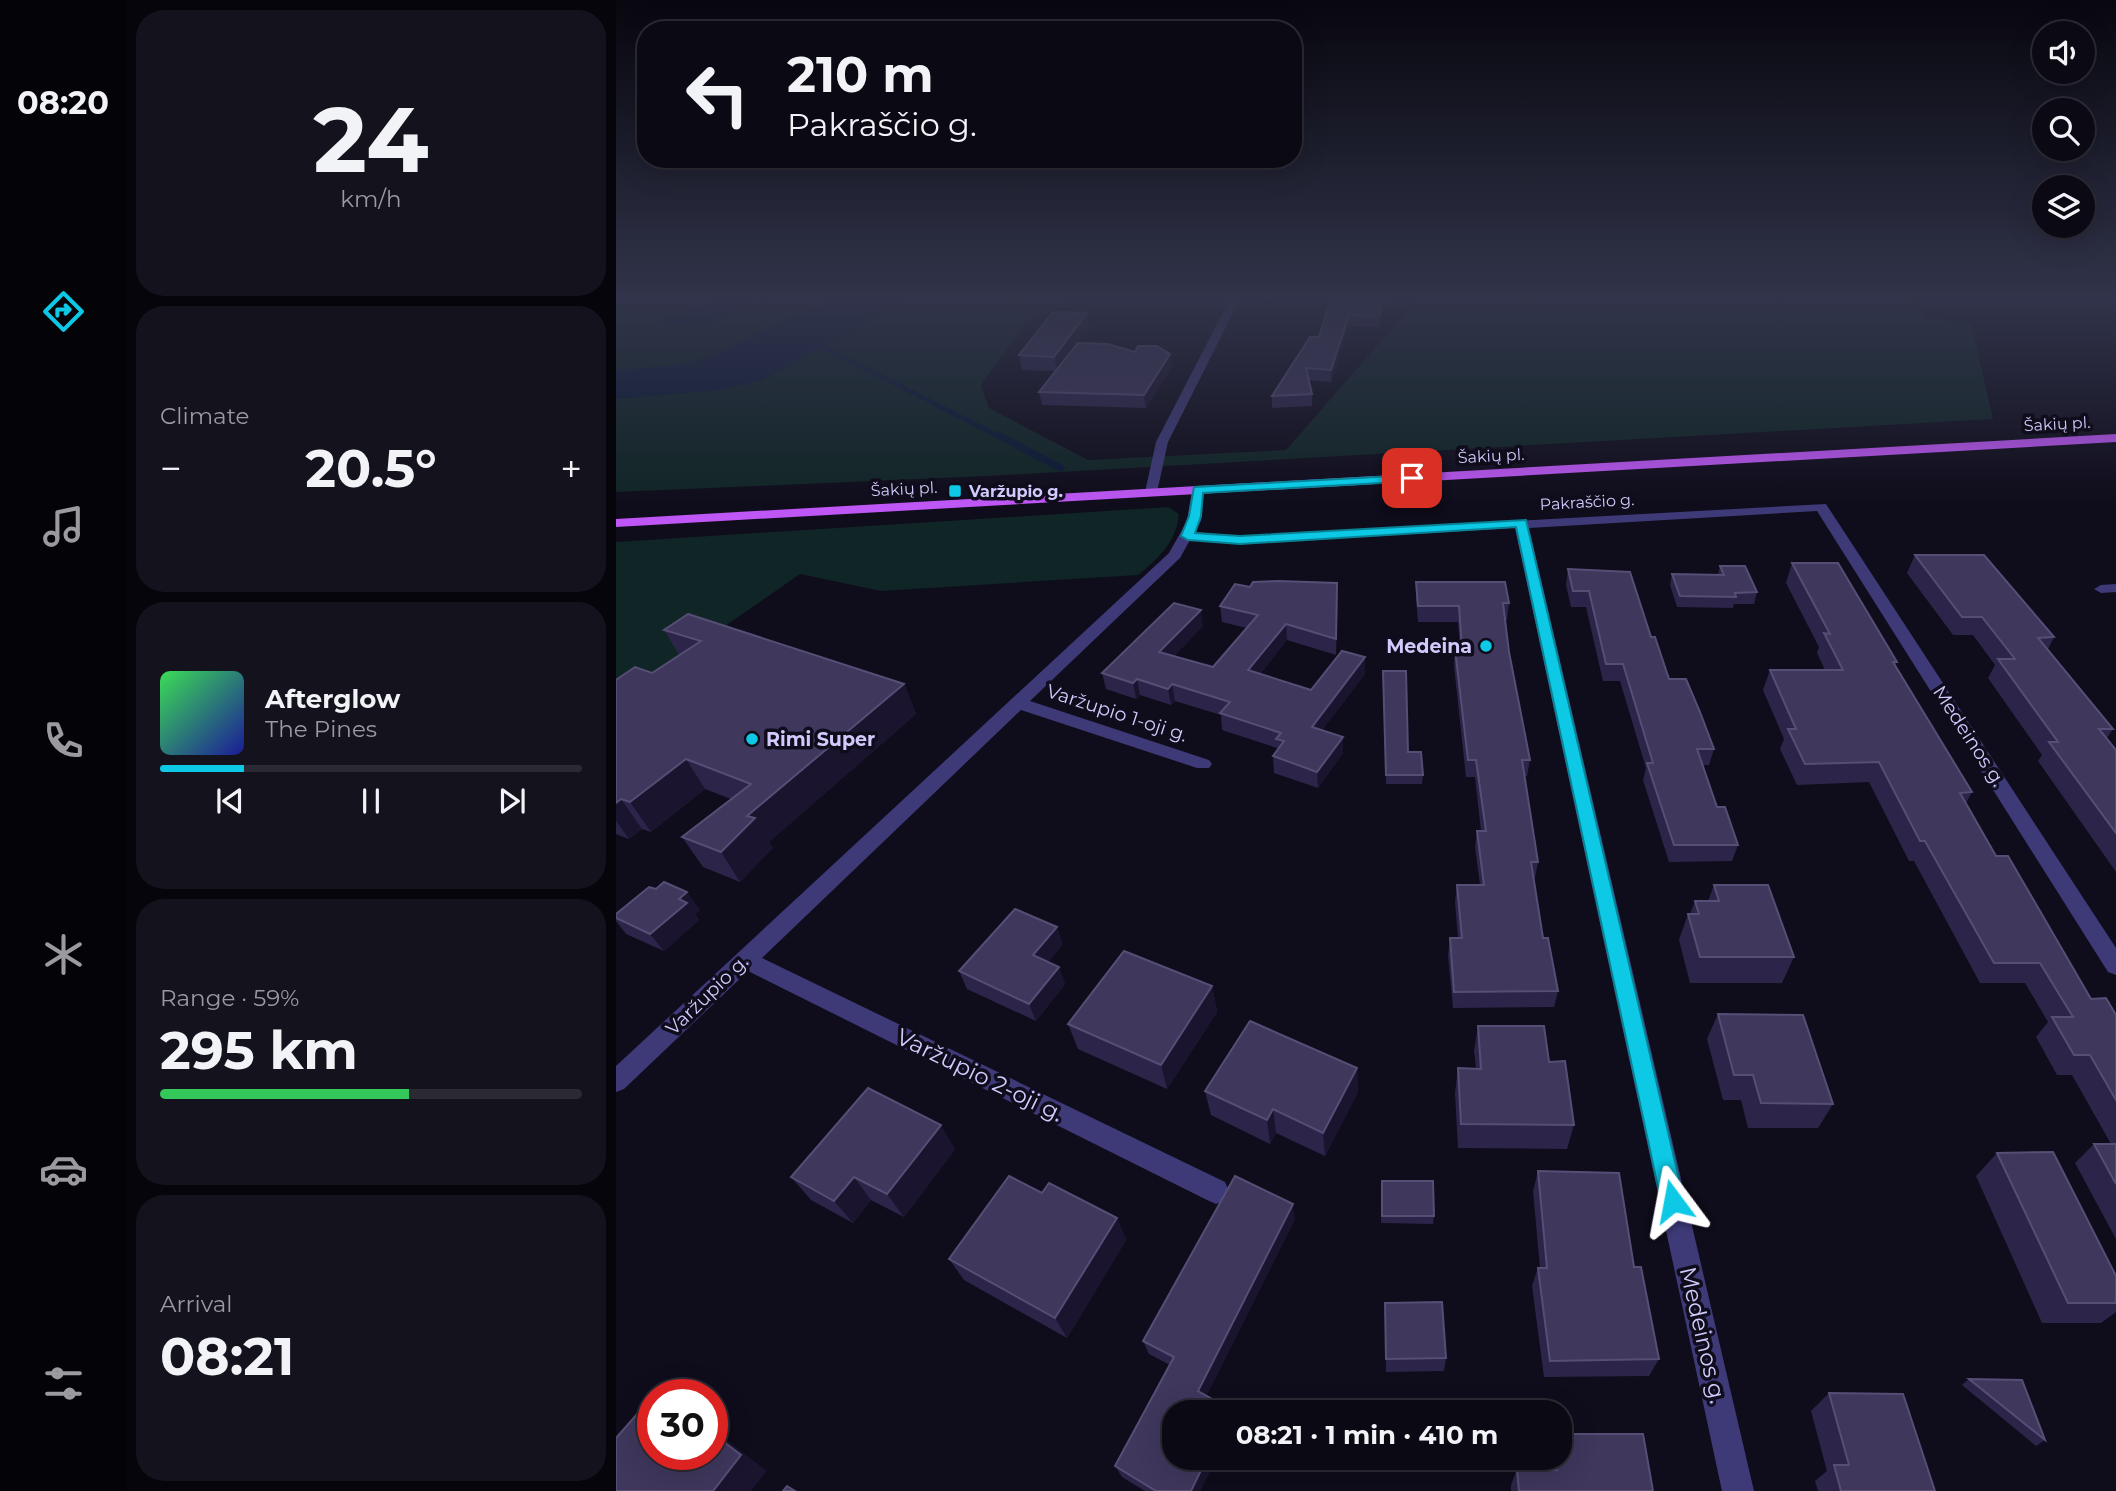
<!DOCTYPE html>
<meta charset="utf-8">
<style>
body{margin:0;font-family:Montserrat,sans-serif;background:#14121d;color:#f1f3f6;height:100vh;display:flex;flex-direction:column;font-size:26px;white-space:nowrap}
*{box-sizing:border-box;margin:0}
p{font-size:23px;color:#9a9aa0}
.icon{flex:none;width:38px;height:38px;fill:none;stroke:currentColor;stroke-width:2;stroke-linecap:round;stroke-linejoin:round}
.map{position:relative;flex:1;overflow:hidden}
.details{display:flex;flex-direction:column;gap:10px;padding:10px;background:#06050b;width:490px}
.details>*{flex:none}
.hud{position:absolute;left:21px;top:21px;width:665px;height:147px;border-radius:28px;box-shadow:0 7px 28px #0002,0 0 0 2px #2b2a34;background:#0b0914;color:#f1f3f6;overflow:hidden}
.fabs{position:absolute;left:1416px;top:21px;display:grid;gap:14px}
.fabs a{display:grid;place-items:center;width:63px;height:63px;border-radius:50%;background:#0b0914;box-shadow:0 7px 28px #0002,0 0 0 2px #2b2a34;font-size:35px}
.speed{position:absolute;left:21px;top:1379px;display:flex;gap:14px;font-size:35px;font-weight:700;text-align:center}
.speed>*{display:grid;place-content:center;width:91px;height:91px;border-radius:50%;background:#0b0914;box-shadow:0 7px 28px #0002,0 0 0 2px #2b2a34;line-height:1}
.speed .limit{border:10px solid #d22;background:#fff;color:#111}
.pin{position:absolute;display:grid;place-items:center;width:60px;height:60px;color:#fff;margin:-30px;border-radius:14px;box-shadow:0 4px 10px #0006}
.me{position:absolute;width:77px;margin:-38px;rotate:347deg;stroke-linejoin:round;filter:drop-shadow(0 0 5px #0008)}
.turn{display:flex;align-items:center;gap:24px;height:147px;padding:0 35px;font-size:32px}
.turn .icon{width:91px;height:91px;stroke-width:2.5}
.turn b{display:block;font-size:49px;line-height:60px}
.big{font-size:52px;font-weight:700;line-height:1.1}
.details .tile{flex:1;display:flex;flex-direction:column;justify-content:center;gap:10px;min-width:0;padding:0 24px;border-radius:28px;background:#14121d}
.details .dial{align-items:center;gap:0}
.dial b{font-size:91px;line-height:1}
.song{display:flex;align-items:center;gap:21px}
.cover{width:84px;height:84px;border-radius:10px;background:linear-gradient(135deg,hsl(130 70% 55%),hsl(240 70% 35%))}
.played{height:7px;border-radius:4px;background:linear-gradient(90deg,#0dc9e5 20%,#2b2a34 20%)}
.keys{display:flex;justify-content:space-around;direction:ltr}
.heat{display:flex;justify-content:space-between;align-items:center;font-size:38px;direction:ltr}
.charge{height:10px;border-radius:5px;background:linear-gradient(90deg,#34c759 59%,#2b2a34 0)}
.trip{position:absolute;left:546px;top:1400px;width:410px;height:70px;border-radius:28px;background:#0b0914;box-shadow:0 7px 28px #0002,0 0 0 2px #2b2a34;font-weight:700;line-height:70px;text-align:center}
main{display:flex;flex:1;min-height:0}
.tabs{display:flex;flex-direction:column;width:126px;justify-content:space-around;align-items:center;background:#040408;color:#9a9aa0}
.tabs .icon{width:49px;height:49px}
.tabs .on{color:#0dc9e5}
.tabs b{font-size:32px;color:#f1f3f6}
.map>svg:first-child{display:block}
.green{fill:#102525}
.water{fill:#0b1936}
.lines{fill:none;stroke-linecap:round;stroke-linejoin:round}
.stream-far1{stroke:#0b1936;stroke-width:5}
.stream{stroke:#0b1936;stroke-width:7}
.minor{fill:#3e3a78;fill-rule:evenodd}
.major{fill:#bf57f6;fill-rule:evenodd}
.wall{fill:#2d2549}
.shaded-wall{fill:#1a142e}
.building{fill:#3f375c;stroke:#564e75;stroke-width:2}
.route{fill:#0dc9e5;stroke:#088395;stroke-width:2}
.poi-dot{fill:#0dc9e5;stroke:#0f0c1b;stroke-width:2.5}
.labels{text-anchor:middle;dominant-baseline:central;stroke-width:7;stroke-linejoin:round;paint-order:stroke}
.far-street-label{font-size:16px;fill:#d1cafc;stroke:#0f0c1b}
.far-poi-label{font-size:16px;font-weight:bold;fill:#d1cafc;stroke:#0f0c1b;text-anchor:start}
.poi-label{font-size:19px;font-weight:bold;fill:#d1cafc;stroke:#0f0c1b;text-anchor:end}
.street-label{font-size:19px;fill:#d1cafc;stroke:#0f0c1b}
.near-street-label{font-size:23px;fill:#d1cafc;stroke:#0f0c1b}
</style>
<main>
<nav class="tabs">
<b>08:20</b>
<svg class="icon on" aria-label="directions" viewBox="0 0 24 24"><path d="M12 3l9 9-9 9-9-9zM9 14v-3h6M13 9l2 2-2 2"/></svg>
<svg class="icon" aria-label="music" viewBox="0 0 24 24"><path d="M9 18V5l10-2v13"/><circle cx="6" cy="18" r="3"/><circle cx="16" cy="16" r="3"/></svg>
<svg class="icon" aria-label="phone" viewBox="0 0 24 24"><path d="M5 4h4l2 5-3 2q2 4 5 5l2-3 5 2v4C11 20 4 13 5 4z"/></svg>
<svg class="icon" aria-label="climate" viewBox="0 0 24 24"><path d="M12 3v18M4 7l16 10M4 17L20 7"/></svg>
<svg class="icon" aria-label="car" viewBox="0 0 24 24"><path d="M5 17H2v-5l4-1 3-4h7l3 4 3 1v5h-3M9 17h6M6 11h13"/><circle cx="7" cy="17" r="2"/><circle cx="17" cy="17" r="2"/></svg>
<svg class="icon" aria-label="filters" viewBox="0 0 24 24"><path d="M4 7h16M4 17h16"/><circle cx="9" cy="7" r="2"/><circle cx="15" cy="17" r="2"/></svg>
</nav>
<section class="details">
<div class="tile dial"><b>24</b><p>km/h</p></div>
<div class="tile"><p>Climate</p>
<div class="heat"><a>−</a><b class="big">20.5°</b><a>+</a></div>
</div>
<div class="tile">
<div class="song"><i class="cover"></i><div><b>Afterglow</b><p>The Pines</p></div></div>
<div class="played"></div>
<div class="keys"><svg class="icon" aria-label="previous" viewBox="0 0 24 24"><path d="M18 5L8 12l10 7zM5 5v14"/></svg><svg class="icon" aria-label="pause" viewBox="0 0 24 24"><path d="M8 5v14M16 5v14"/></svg><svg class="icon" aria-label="next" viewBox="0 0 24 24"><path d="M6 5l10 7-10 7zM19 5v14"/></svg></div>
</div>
<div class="tile"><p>Range · 59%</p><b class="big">295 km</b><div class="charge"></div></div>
<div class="tile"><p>Arrival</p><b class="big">08:21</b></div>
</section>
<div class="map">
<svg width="1500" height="1491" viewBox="0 0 1500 1491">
<rect width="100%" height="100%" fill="#0f0c1b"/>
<g class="green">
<polygon points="0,297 460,297 410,323 365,385 373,408 472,460 670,450 804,297 1301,297 1309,318 1355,323 1377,419 372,476 0,492"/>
<path d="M552,507L563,514C561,541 542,559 522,575L265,591L184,574L0,702V542Z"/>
</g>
<g class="water">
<polygon points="98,297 146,297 86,327 45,322"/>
<polygon points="216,297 296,297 144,381 96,391 0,399 0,370 63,365 104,353"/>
</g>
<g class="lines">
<polyline class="stream-far1" points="206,346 384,437"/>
<polyline class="stream" points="381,435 445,468"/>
<g class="minor">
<polygon points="615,297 625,297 552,442 541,492 535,496 530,495 529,492 540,442"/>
<polygon points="582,486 588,490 585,521 578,532 624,536 1210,504 1500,948 1500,975 1492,972 1201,511 913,528 1138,1491 1106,1491 899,528 624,544 574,540 564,558 414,701 593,760 596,764 593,768 581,768 405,710 146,958 609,1182 613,1191 609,1200 600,1204 591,1200 132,971 8,1089 0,1092 0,1066 553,553 571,521 576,490"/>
<polygon points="1500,584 1500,592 1485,593 1478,589 1485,585"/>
</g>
<polygon class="major" points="1500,434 1500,442 0,527 0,519"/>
</g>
<g class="wall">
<polygon points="715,297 787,300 768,304 763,327 733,326 715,382 692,380 696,394 696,406 656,408 656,396 703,337"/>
<polygon points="471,313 474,326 456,350 556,367 530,408 426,405 423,392 440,371 406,370 403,355"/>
<polygon points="1299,555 1438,637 1432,649 1497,729 1491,738 1500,750 1500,872 1422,761 1426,755 1372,678 1379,665 1357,635 1337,635 1291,573"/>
<polygon points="1176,563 1281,662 1279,665 1356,792 1350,803 1380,856 1475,999 1500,1015 1500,1239 1459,1163 1478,1144 1495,1144 1456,1075 1441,1075 1420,1037 1432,1022 1409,983 1364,983 1298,861 1293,861 1253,782 1181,785 1164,749 1168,739 1147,690 1154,670 1209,670 1201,653 1203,647 1170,583"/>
<polygon points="1104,566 1141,592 1138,604 1118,604 1117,608 1061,607 1054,585 1056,574 1102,575"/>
<polygon points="952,569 1035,637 1053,679 1098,749 1093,765 1087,765 1101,807 1122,845 1116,861 1053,862 1027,780 1030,768 1004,681 987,681 970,607 955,607 950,585"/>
<polygon points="800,582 893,603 891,620 889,620 893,652 914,760 911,776 909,776 922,862 919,878 918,878 927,938 942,991 938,1007 837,1008 832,955 834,938 842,938 839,902 841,885 864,885 859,847 861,831 865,831 859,777 850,777 838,666 839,649 844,649 842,622 802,622 800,598"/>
<polygon points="634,587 722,599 720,655 671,640 644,674 695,690 749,657 749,674 706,730 727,753 702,788 658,773 657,756 661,750 661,748 606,730 605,715 559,701 555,705 524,695 520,699 490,689 486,673 587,626 558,656 597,667 631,628 606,622 604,606"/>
<polygon points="48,630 288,684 300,714 153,842 157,848 124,882 87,867 66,837 115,799 89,789 35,832 26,829 13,839 0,834 0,680 36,673 63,655"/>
<polygon points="767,680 792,752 807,775 806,784 770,784"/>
<polygon points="1098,885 1178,957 1166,983 1074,983 1063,940 1072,914 1074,914 1079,901 1092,901"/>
<polygon points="84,910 79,914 83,920 48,951 10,934 0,921 0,914"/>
<polygon points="447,944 432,962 443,967 449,984 420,1021 351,989 343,971"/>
<polygon points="596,986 601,1012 551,1089 462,1049 452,1024"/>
<polygon points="1102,1014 1217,1104 1202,1128 1132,1128 1125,1100 1107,1100 1091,1039"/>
<polygon points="862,1026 933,1062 958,1125 951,1149 842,1148 839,1093 842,1068 860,1068 858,1051"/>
<polygon points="741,1068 742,1092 709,1156 660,1133 654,1144 595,1115 589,1091"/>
<polygon points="339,1149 288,1217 255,1200 237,1223 195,1200 175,1177"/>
<polygon points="1381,1153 1500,1303 1500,1312 1485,1323 1426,1323 1360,1176"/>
<polygon points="922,1171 1018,1267 1043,1359 1033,1376 928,1377 916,1286 922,1268 924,1268 917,1191"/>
<polygon points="766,1181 818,1216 817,1224 765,1223"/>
<polygon points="426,1193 501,1218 510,1240 451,1338 348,1280 333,1259"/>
<polygon points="679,1219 590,1396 600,1458 584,1491 529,1491 506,1477 499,1466 554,1365 533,1354 527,1341"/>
<polygon points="769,1303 830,1358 828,1371 770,1372"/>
<polygon points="1353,1379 1429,1440 1420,1446 1346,1385"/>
<polygon points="1213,1393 1319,1491 1202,1491 1199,1481 1211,1471 1195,1411"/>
<polygon points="930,1458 943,1458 1037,1491 895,1491 895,1485 901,1469 932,1469"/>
</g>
<g class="shaded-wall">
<polygon points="768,297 787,297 787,300 768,304 763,327 763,316"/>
<polygon points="471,313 474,326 441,371 438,357"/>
<polygon points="733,315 733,326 715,382 715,370"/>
<polygon points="554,354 556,367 530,408 528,395"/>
<polygon points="721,583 722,599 720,655 720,639"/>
<polygon points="585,610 587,626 546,668 543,652"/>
<polygon points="670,624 671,640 634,686 632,670"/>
<polygon points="749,657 749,674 696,743 696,727"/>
<polygon points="521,679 524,695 520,699 517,683"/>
<polygon points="288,684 300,714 153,842 157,848 124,882 105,852 131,816"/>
<polygon points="556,684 559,701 555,705 552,689"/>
<polygon points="727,737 727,753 702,788 701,772"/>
<polygon points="70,759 89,789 35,832 14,802"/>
<polygon points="5,799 26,829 13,839 0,821 0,803"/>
<polygon points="71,892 84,910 79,914 83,920 48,951 34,934 63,899"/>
<polygon points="441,927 447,944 423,973 417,955"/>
<polygon points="443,967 449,984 420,1021 413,1004"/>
<polygon points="596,986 601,1012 551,1089 545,1065"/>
<polygon points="741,1068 742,1092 709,1156 707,1133"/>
<polygon points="657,1109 660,1133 654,1144 651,1120"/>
<polygon points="325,1125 339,1149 288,1217 271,1194"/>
<polygon points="238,1177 255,1200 237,1223 218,1201"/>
<polygon points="677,1204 679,1219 587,1403 582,1391"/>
<polygon points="501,1218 510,1240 451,1338 439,1318"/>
<polygon points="96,1429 151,1471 135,1491 97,1491"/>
<polygon points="591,1458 600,1458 584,1491 575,1491"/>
</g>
<g class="building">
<polygon points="715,297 768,297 763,316 733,315 715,370 690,368 696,394 656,396 694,337 703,337"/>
<polygon points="437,312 471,313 438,357 403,355"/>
<polygon points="462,343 492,344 519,352 522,346 541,346 554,354 528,395 423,392"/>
<polygon points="1299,555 1368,555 1438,637 1422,638 1497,729 1483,729 1500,750 1500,833 1433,742 1442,742 1382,659 1399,659 1366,617 1346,617"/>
<polygon points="1176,563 1222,563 1281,662 1277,662 1356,792 1344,793 1380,856 1392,856 1475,999 1490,998 1500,1015 1500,1100 1474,1055 1458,1055 1436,1017 1457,1017 1424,963 1378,963 1309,841 1304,841 1263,762 1189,764 1172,729 1180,729 1154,670 1227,670 1208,633 1214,634"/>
<polygon points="1104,566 1129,566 1141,592 1119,593 1120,597 1064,596 1056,574 1108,575"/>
<polygon points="952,569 1014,572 1035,637 1039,637 1053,679 1070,679 1084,712 1098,749 1081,749 1101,807 1109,807 1122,845 1058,845 1031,763 1037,763 1007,664 990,664 973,591 957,591"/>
<polygon points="663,581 721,583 720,639 670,624 632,670 695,690 726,651 749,657 696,727 727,737 701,772 657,756 668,741 660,739 665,733 604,713 614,702 556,684 552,689 521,679 517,683 486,673 558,603 585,610 543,652 597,667 642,615 604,606 619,584 634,587 637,582"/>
<polygon points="800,582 889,582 893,603 887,603 893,652 914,760 906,760 922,862 915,862 927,938 932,938 942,991 838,992 834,938 846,938 841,885 868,885 861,831 870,831 860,760 852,760 839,649 846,649 843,606 802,606"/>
<polygon points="72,614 288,684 131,816 139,818 105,852 66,837 135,784 70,759 14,802 5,799 0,803 0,680 19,667 36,673 85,641 48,630"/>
<polygon points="767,671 790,671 792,752 805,752 807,775 770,775"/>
<polygon points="48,882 71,892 63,899 71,903 34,934 0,918 0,914 33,887 40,889"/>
<polygon points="1098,885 1152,885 1178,957 1084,957 1072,914 1083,914 1079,901 1103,901"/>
<polygon points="399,909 441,927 417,955 443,967 413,1004 343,971"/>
<polygon points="508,951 596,986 545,1065 452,1024"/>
<polygon points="1102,1014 1187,1015 1217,1104 1145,1103 1137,1075 1118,1075"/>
<polygon points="634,1021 741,1068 707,1133 657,1109 651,1120 589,1091"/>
<polygon points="862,1026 928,1026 933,1062 949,1061 958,1125 845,1124 842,1068 865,1069"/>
<polygon points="252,1088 325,1125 271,1194 238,1177 218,1201 175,1177"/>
<polygon points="1478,1144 1500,1144 1500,1184"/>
<polygon points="1437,1152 1500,1276 1500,1303 1452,1303 1381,1153"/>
<polygon points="922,1171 1003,1173 1018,1267 1025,1267 1043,1359 934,1361 922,1268 931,1268"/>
<polygon points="393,1176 426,1193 433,1183 501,1218 439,1318 333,1259"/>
<polygon points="619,1176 677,1204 582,1391 614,1409 613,1412 558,1412 558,1458 591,1458 575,1491 540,1491 499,1466 558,1357 527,1341"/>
<polygon points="766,1181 817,1181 818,1216 766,1216"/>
<polygon points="826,1302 830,1358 770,1359 769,1303"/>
<polygon points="1353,1379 1406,1380 1429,1440"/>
<polygon points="42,1391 47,1395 38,1395"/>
<polygon points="1213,1393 1287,1394 1319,1491 1225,1491 1218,1465 1233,1465"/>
<polygon points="37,1396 37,1454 96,1454 96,1433 125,1455 97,1491 0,1491 0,1438"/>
<polygon points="943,1434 1027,1434 1037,1491 903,1491 901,1469 941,1470 940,1458 943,1458"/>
<polygon points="171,1486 179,1491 167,1491"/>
</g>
<linearGradient id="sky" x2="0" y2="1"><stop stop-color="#08070f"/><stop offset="0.59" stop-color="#31344a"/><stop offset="1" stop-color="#31344a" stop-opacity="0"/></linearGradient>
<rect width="1500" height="505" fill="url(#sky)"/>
<polygon class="route" points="796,475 802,478 800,481 587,493 585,516 579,533 624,536 910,520 1068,1201 1065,1209 1057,1213 1048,1209 1045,1201 900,527 624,544 572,540 565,536 573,516 578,487"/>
<g class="poi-dot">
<rect x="332" y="484" width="14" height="14" rx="3.5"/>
<circle cx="870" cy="646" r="7"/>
<circle cx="136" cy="739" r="7"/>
</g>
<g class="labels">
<g class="far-street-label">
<text transform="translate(1441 424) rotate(-3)">Šakių pl.</text>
<text transform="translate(875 456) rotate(-3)">Šakių pl.</text>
<text transform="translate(288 489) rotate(-3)">Šakių pl.</text>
<text transform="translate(971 502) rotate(-3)">Pakraščio g.</text>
</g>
<g class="far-poi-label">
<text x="353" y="491">Varžupio g.</text>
</g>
<g class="poi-label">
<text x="856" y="646">Medeina</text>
<text x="150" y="739" text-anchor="start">Rimi Super</text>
</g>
<g class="street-label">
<text transform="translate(501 713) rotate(18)">Varžupio 1-oji g.</text>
<text transform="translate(1353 736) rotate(57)">Medeinos g.</text>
<text transform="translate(91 995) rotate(-44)">Varžupio g.</text>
</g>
<g class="near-street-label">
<text transform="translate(364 1075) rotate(26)">Varžupio 2-oji g.</text>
<text transform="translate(1087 1335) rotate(77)">Medeinos g.</text>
</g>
</g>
</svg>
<div class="fabs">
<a><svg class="icon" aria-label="sound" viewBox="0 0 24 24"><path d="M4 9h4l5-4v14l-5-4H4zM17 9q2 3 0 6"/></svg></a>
<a><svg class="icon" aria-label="search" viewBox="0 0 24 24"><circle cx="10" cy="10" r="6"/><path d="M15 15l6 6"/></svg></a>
<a><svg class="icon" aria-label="layers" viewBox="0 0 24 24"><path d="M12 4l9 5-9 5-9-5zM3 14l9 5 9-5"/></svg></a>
</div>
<div class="speed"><div class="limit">30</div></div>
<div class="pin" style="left:796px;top:478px;background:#d93025"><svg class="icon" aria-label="arrive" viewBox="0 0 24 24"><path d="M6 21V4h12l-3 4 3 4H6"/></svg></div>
<svg class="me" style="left:1057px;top:1201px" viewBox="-20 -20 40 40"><path d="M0-17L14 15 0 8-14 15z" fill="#0dc9e5" stroke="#fff" stroke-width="4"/></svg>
<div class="trip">08:21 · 1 min · 410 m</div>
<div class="hud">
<div class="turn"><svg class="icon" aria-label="left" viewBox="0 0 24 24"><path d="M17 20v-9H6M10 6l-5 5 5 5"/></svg><div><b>210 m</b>Pakraščio g.</div></div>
</div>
</div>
</main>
